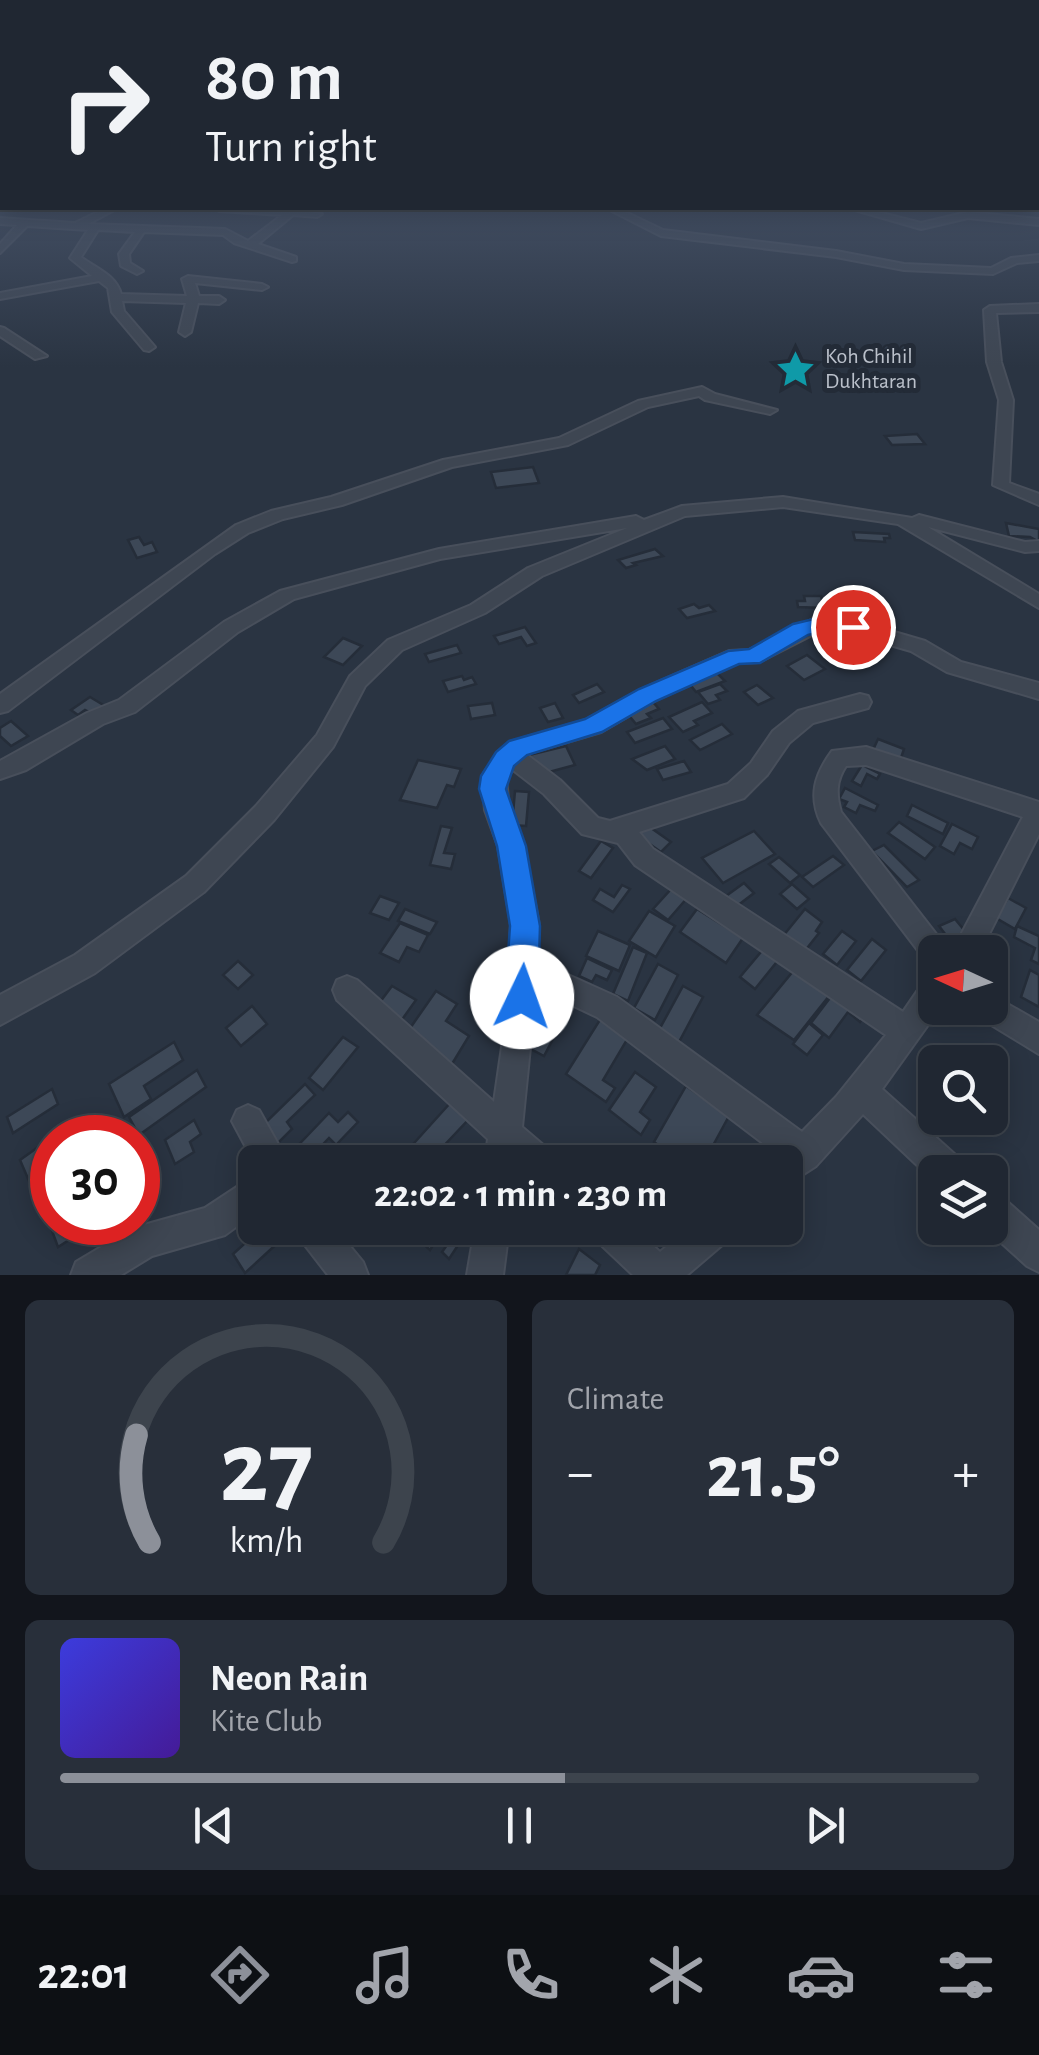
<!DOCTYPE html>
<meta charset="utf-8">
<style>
body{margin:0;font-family:"Alegreya Sans",sans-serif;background:#282f3a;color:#f1f3f6;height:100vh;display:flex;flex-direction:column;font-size:38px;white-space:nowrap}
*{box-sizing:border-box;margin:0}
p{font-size:32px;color:#a2a5ac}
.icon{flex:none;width:55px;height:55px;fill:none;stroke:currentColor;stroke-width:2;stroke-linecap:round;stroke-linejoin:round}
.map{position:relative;height:1275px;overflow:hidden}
.panel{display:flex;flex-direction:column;gap:25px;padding:25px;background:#12151c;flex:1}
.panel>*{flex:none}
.hud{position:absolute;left:0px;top:0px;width:1040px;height:210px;box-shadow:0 5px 25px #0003,0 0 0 2px #3d444d;background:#202732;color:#f1f3f6;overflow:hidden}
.needle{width:65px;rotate:274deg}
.controls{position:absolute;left:918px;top:935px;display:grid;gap:20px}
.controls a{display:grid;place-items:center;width:90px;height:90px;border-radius:15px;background:#202732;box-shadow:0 5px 25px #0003,0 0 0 2px #3d444d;font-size:50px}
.speed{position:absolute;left:30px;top:1115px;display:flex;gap:20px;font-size:50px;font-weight:700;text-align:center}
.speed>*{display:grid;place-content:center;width:130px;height:130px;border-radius:50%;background:#202732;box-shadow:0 5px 25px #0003,0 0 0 2px #3d444d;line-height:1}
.speed .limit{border:15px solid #d22;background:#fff;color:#111}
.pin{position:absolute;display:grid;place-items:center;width:85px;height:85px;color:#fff;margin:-42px;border:5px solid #fff;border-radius:50%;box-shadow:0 2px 10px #0007}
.me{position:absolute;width:110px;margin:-55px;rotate:3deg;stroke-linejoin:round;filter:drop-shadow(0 0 8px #0008)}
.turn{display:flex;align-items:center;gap:35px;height:210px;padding:0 40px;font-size:45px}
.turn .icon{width:130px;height:130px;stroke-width:2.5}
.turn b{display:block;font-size:70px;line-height:85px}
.big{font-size:75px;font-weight:600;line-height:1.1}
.panel .tile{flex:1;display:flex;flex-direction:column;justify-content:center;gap:15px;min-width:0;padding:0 35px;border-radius:15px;background:#282f3a}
.panel .dial{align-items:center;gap:0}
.dial svg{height:260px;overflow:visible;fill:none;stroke:#3d444d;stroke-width:7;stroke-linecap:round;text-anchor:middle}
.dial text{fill:#f1f3f6;stroke:none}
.song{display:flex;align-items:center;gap:30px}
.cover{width:120px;height:120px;border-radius:15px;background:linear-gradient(135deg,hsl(240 70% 55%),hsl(260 70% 35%))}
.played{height:10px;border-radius:5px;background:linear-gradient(90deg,#8c9099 55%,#3d444d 55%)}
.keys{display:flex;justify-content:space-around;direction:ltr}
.heat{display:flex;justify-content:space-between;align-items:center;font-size:55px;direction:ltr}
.panel .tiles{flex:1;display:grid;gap:25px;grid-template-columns:1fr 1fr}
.tile:last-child{grid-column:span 2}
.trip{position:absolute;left:238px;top:1145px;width:565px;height:100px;border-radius:15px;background:#202732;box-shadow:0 5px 25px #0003,0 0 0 2px #3d444d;font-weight:600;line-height:100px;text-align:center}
.menu{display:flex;height:160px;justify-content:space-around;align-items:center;background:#0d1014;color:#a2a5ac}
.menu .icon{width:70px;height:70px}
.menu .selected{color:#8c9099}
.menu b{font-size:45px;color:#f1f3f6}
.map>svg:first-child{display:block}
.building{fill:#3d4857;stroke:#252d39;stroke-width:2.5}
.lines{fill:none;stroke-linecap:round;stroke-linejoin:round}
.street-casing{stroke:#484f5b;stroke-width:4}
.street{fill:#3e4652;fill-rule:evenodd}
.route{fill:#1a73e8;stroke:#114b97;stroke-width:2.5}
.labels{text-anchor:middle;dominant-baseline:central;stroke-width:10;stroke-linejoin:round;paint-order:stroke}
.far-poi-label{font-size:22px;fill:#bbc1cb;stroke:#232b37;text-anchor:start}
</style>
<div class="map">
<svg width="1039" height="1275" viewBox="0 0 1039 1275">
<rect width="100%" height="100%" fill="#2a3442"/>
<g class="building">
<polygon points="917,434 925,444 892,445 885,436"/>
<polygon points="533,467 539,483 496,488 491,472"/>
<polygon points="1006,523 1039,529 1039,542 1030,537 1009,536"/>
<polygon points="853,532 889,534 890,538 884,538 885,542 855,540"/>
<polygon points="139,537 144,545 152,542 157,552 137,558 128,540"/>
<polygon points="655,549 663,556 633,563 636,565 626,568 618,560"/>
<polygon points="804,596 821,596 824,608 798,607 797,601 805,601"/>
<polygon points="694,604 699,608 709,605 715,611 687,618 679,609"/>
<polygon points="525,627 536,643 527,646 521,637 499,644 494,636"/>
<polygon points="343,638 362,646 343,665 324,657"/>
<polygon points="457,645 461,653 429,662 425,654"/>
<polygon points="807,655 825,669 804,680 787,666"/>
<polygon points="716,672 725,681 696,692 688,682"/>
<polygon points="462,676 464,680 472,677 476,684 448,692 443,681"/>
<polygon points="597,684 604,692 579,703 573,695"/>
<polygon points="720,684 727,691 716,695 720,700 708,704 698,692"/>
<polygon points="757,685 773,698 758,705 744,692"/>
<polygon points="90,697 105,706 93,714 85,710 78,715 71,710"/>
<polygon points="653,702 659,709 647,714 651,718 636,724 626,712"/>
<polygon points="702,702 712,713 694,721 698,725 683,732 669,717"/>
<polygon points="492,703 495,715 471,719 468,706"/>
<polygon points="555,703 563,718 548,722 540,708"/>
<polygon points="663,718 672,729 635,743 627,732"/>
<polygon points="11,721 28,736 11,746 0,736 0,728"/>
<polygon points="722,724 732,734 700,750 690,740"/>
<polygon points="878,739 904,749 900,761 873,750"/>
<polygon points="566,746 575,765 538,775 529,755"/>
<polygon points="665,746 675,759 647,770 632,759"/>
<polygon points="418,760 461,769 454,787 447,785 437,808 400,800"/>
<polygon points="684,761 691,772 663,780 657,769"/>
<polygon points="862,765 880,774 877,779 867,774 861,786 852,781"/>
<polygon points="845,788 878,805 875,811 860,805 856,813 844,807 847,802 839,799"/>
<polygon points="515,791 529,792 526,826 512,825"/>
<polygon points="912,805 948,823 943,834 907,816"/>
<polygon points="641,821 671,842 661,852 631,831"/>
<polygon points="899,822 935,847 925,859 888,833"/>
<polygon points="952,824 978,837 972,849 960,843 954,854 940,846"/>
<polygon points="441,826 452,828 444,853 455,854 451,869 430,865"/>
<polygon points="754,831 775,854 723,883 702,858"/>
<polygon points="601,841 613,848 591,878 579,871"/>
<polygon points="884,845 919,880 907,887 872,851"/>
<polygon points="833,856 844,865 813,887 802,877"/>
<polygon points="779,857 800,875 790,883 769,864"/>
<polygon points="744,883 754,893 737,906 726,896"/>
<polygon points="792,884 809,899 797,909 780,894"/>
<polygon points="622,885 630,889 613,912 593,900 600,889 614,897"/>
<polygon points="673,887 688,897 668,920 653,909"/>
<polygon points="380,896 399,903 389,920 370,913"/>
<polygon points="1008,898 1026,908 1015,929 996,918"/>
<polygon points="405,909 437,922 430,934 398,921"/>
<polygon points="697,909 743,938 726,963 680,932"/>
<polygon points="805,909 822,922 816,931 819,933 804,952 783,936"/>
<polygon points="649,911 675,926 656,957 629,941"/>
<polygon points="955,919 969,936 952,943 939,926"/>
<polygon points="400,923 428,935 419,952 407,947 399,962 380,953"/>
<polygon points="1017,926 1039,936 1039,964 1031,960 1035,948 1014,937"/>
<polygon points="598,931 630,945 619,971 586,956"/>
<polygon points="842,931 856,941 837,965 823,954"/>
<polygon points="872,939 886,950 861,981 847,970"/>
<polygon points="633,947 647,953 628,1001 613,994"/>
<polygon points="765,947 780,958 755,989 740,977"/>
<polygon points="587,958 612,970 607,980 596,975 592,982 579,976"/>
<polygon points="238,961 253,975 238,989 223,975"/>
<polygon points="658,964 678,975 655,1020 634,1008"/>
<polygon points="799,964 833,991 794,1040 757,1015"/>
<polygon points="1030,970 1039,975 1039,1007 1021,997"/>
<polygon points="392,986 416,1000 401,1021 377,1006"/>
<polygon points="683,986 703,997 679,1042 659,1030"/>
<polygon points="836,990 866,1013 860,1022 848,1012 829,1038 811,1023"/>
<polygon points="436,991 457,1004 446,1021 469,1036 452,1064 406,1034"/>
<polygon points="553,1003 568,1011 544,1056 529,1048"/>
<polygon points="252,1006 267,1024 241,1046 226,1028"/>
<polygon points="603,1015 631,1033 603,1080 615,1088 606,1102 566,1074"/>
<polygon points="809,1023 823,1035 807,1055 793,1044"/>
<polygon points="343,1037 358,1047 323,1090 309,1078"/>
<polygon points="174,1042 183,1060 144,1086 151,1099 124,1117 109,1084"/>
<polygon points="197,1070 206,1087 139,1135 129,1117"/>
<polygon points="635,1072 656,1087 640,1112 650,1120 641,1135 609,1110"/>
<polygon points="305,1084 315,1095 287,1122 292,1129 278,1143 263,1125"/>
<polygon points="686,1086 729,1116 704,1162 682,1162 654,1142"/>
<polygon points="52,1089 58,1104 13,1133 7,1117"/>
<polygon points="452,1101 469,1119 439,1151 446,1162 397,1162"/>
<polygon points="348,1112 358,1122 336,1145 329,1138 306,1162 291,1162 287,1157 329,1113 338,1122"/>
<polygon points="194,1120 201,1134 190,1142 194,1152 175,1164 165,1140"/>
<polygon points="69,1125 75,1137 52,1138 52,1164 29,1181 20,1160"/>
<polygon points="52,1217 52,1222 80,1222 80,1233 58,1247 48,1220"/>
<polygon points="262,1228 294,1228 245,1273 233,1254"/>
<polygon points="425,1228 460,1228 466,1233 449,1259 442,1252 447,1245 438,1237 430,1250 417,1238"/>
<polygon points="579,1249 600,1265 595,1275 566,1275"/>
</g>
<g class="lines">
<defs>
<g id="street">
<rect x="1038" y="198" width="1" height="6"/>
<path d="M106,208H118L88,224L225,229L248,241L282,215L219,211L215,208L291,209L322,214L317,217L293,215L258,244L296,257V261L292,262L234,243L223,235L144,232L129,254L130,263L143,271L137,274L121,266L119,254L135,232L98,230L81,257C97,269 116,275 121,294L187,296L182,279L188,276L262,284L268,287L262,290L195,283L199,296H219L225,300L219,304L198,303L191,332L185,336L179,332L186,303L122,301L124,311L155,347L149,351L144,350L112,312L108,288L99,281L0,299V293L92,276L70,258L88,230L27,226L0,253V244L17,225L0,224V218L75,223Z"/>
<polygon points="606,208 617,208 663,230 836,251 904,264 991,268 1011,258 1039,255 1039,261 1017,263 993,274 904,270 836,257 661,236"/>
<polygon points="848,208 862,208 921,223 968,212 1039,219 1039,225 968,218 921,229"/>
<polygon points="1039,304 1039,312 996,313 1001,362 1013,400 1009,483 1039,494 1039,505 993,485 999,400 987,362 984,310 990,306"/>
<polygon points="0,327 4,328 47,356 35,359 0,336"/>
<polygon points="702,387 715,394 777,410 770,414 705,400 699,396 648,407 568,445 452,467 342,505 283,519 248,533 215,554 8,711 0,713 0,694 236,525 271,511 331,497 443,460 559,438 638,401"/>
<polygon points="783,497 912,518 919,515 1025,542 1039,541 1039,551 1025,552 928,527 1039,594 1039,608 898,524 783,507 685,516 542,576 485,613 402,650 365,686 333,747 274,820 204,892 95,973 0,1025 0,995 75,955 186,876 256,806 317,735 350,676 388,640 471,605 528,568 627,528 440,559 294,599 238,632 135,712 103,724 26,770 0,779 0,761 87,713 119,700 224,622 280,591 439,549 636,516 644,520 682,506"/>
<path d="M813,619L860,622L925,641L961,662L1039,683V699L947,672L911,651L852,634L816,633L759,662L738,663L656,700L601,732L526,754L560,780L598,818L610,821L728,784L751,763L773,731L798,711L860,694L868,696L871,702L868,708L813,723L789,743L767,775L744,798L639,832L653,849L903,1012L925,980L935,976V1008H940L882,1089L961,1160L965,1172H935V1182L863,1114L816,1166L785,1186V1162H771L777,1154L597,1017L536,988L522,1127L549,1150L553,1162H485L488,1139L337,1000L333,990L337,980L347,976L357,980L494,1102L505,1026L511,925L498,846L485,810L482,776L486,770L510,742L586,720L640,690L729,651L749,650ZM513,770L544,794L582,834L618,843L635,865L886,1035L836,1097L802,1132L617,997L537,961L539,925L524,846L509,810L506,778Z"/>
<path d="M866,747L1039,802V834L980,952H952L1023,817L866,765L846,766C836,781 836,794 841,812L950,952H935V964L926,961L821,823C808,796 815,774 832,751Z"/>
<polygon points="990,994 1039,1022 1039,1054 980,1018 976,1008 990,1008"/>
<polygon points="248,1105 259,1110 288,1162 255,1164 232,1121 237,1110"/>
<polygon points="255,1175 255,1213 225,1235 152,1256 121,1275 71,1275 76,1262 133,1228 205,1208"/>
<polygon points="990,1192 1002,1197 1039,1230 1039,1272 1027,1266 985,1228 990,1228"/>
<polygon points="296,1228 335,1228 363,1262 368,1275 328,1275 301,1240"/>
<polygon points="475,1228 509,1228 503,1275 467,1275"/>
<polygon points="591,1228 633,1228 660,1252 689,1228 733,1228 728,1240 687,1275 633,1275 596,1240"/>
</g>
</defs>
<use href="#street" class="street-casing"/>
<use href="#street" class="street"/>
</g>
<linearGradient id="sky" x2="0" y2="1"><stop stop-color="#171d24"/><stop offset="0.51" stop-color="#445065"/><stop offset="1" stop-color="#445065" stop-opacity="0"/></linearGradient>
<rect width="1039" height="367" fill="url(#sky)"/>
<polygon class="route" points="822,617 853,620 864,627 853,635 822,632 808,635 760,663 739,664 656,701 602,732 527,755 514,766 506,789 526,846 540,926 538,997 533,1008 522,1013 510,1008 505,997 510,926 497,846 479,789 481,776 496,752 509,741 585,719 639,689 728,651 749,649 793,624"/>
<defs>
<symbol id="sight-bare" viewBox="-9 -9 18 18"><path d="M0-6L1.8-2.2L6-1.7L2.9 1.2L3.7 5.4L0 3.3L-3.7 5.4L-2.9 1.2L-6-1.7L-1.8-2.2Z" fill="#0f9aa8" stroke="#232b37" stroke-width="2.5" paint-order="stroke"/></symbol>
</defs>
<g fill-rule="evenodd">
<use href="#sight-bare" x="768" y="342" width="55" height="55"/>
</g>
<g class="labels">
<g class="far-poi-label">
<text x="825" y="356">Koh Chihil<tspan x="825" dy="25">Dukhtaran</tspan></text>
</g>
</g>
</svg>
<div class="controls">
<a><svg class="needle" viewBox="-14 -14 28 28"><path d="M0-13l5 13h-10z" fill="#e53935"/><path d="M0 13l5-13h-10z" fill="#a2a5ac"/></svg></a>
<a><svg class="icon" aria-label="search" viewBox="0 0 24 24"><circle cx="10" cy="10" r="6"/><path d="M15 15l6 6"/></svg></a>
<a><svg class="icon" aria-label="layers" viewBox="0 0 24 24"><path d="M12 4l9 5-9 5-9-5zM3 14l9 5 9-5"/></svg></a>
</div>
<div class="speed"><div class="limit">30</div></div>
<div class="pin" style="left:853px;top:627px;background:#d93025"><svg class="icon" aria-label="arrive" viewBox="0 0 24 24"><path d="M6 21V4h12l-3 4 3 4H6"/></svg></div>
<svg class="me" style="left:522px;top:997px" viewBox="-20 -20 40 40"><circle r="19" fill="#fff"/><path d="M0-13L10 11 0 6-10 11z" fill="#1a73e8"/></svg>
<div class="trip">22:02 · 1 min · 230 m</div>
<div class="hud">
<div class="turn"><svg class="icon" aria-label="right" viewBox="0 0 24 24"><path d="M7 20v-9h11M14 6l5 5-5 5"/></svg><div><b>80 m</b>Turn right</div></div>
</div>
</div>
<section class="panel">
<div class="tiles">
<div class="tile dial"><svg viewBox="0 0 100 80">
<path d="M14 69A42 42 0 1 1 86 69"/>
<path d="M14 69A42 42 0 0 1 10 36" stroke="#8c9099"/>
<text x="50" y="56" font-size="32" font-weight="700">27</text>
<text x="50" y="72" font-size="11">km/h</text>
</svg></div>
<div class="tile"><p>Climate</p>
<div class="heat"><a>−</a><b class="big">21.5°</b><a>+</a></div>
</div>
<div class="tile">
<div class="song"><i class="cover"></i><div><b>Neon Rain</b><p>Kite Club</p></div></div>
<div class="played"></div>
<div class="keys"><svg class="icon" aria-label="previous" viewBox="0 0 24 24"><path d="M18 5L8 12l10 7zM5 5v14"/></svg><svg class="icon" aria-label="pause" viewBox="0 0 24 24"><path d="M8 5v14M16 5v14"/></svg><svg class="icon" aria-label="next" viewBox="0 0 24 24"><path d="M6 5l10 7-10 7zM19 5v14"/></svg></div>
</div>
</div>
</section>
<nav class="menu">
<b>22:01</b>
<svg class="icon selected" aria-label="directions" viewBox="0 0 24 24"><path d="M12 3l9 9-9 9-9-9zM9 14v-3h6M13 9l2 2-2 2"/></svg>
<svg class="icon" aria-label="music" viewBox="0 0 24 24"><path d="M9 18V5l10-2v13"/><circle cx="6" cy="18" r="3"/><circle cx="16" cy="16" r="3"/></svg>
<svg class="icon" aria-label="phone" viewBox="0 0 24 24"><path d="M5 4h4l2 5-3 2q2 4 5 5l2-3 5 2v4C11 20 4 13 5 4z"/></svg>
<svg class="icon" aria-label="climate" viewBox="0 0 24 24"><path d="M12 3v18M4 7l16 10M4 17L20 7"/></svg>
<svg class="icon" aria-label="car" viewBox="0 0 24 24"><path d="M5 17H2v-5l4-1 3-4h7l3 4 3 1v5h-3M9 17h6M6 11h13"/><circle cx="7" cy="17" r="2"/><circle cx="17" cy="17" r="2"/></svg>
<svg class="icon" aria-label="filters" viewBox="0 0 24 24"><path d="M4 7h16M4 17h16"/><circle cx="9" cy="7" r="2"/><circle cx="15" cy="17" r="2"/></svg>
</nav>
